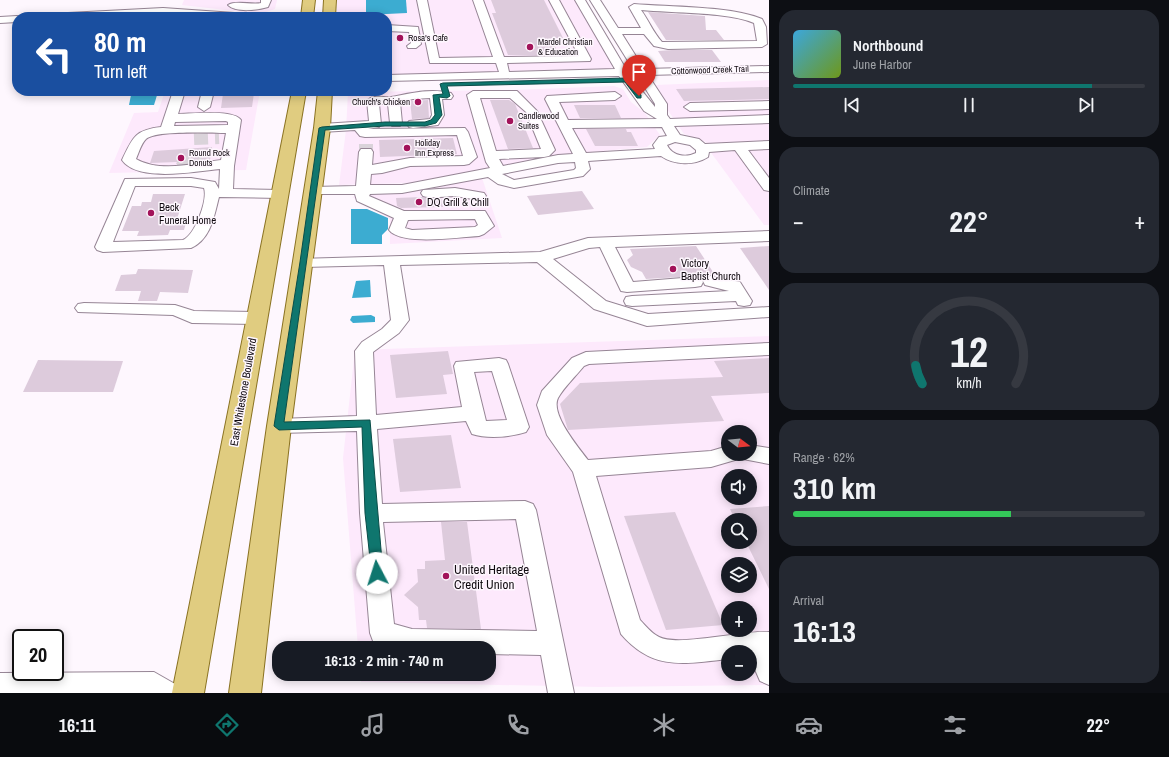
<!DOCTYPE html>
<meta charset="utf-8">
<style>
body{margin:0;font-family:"Archivo Narrow",sans-serif;background:#242831;color:#f1f3f6;height:100vh;display:flex;flex-direction:column;font-size:15px;white-space:nowrap}
*{box-sizing:border-box;margin:0}
p{font-size:13px;color:#9ea1a6}
.icon{flex:none;width:22px;height:22px;fill:none;stroke:currentColor;stroke-width:2;stroke-linecap:round;stroke-linejoin:round}
.map{position:relative;flex:1;overflow:hidden}
.panel{display:flex;flex-direction:column;gap:10px;padding:10px;background:#0d0f14;width:400px}
.panel>*{flex:none}
.hud{position:absolute;left:12px;top:12px;width:380px;height:84px;border-radius:16px;box-shadow:0 2px 10px #0003;background:#1a4fa0;color:#fff;overflow:hidden}
.needle{width:26px;rotate:106deg}
.buttons{position:absolute;left:721px;top:425px;display:grid;gap:8px}
.buttons a{display:grid;place-items:center;width:36px;height:36px;border-radius:50%;background:#171b24;box-shadow:0 2px 10px #0003;font-size:20px}
.speed{position:absolute;left:12px;top:629px;display:flex;gap:8px;font-size:20px;font-weight:700;text-align:center}
.speed>*{display:grid;place-content:center;width:52px;height:52px;border-radius:50%;background:#171b24;box-shadow:0 2px 10px #0003;line-height:1}
.speed .limit{border:2px solid #111;border-radius:6px;background:#fff;color:#111}
.pin{position:absolute;display:grid;place-items:center;width:34px;height:34px;color:#fff;margin:-41px -17px;border-radius:50% 50% 50% 0;rotate:-45deg;box-shadow:0 0 4px #0007}
.pin .icon{rotate:45deg}
.me{position:absolute;width:44px;margin:-22px;rotate:355deg;stroke-linejoin:round;filter:drop-shadow(0 0 3px #0008)}
.turn{display:flex;align-items:center;gap:14px;height:84px;padding:0 16px;font-size:18px}
.turn .icon{width:52px;height:52px;stroke-width:2.5}
.turn b{display:block;font-size:28px;line-height:34px}
.big{font-size:30px;font-weight:800;line-height:1.1}
.panel .tile{flex:1;display:flex;flex-direction:column;justify-content:center;gap:6px;min-width:0;padding:0 14px;border-radius:16px;background:#242831}
.panel .dial{align-items:center;gap:0}
.dial svg{height:104px;overflow:visible;fill:none;stroke:#363941;stroke-width:7;stroke-linecap:round;text-anchor:middle}
.dial text{fill:#f1f3f6;stroke:none}
.song{display:flex;align-items:center;gap:12px}
.cover{width:48px;height:48px;border-radius:6px;background:linear-gradient(135deg,hsl(200 70% 55%),hsl(80 70% 35%))}
.played{height:4px;border-radius:2px;background:linear-gradient(90deg,#0f766e 85%,#363941 85%)}
.keys{display:flex;justify-content:space-around;direction:ltr}
.heat{display:flex;justify-content:space-between;align-items:center;font-size:22px;direction:ltr}
.charge{height:6px;border-radius:3px;background:linear-gradient(90deg,#34c759 62%,#363941 0)}
.trip{position:absolute;left:272px;top:641px;width:224px;height:40px;border-radius:16px;background:#171b24;box-shadow:0 2px 10px #0003;font-weight:800;line-height:40px;text-align:center}
.tabs{display:flex;height:64px;justify-content:space-around;align-items:center;background:#090b0e;color:#9ea1a6}
.tabs .icon{width:28px;height:28px}
.tabs .selected{color:#0f766e}
.tabs b{font-size:18px;color:#f1f3f6}
main{display:flex;flex:1;min-height:0}
.map>svg:first-child{display:block}
.built{fill:#fde9fc;fill-rule:evenodd}
.water{fill:#3cacd1}
.building{fill:#ddcbdc}
.lines{fill:none;stroke-linecap:round;stroke-linejoin:round}
.minor-tunnel{stroke:#dad3da;stroke-width:14;stroke-dasharray:14 7;stroke-linecap:butt}
.minor-casing{stroke:#968595;stroke-width:2}
.major-casing{stroke:#8a7222;stroke-width:2}
.minor{fill:#fff;fill-rule:evenodd}
.major{fill:#e0cc80;fill-rule:evenodd}
.route{fill:#0f766e;stroke:#0a4d48}
.poi-dot{fill:#a2135a;stroke:#fef7fe;stroke-width:1.5}
.labels{text-anchor:middle;dominant-baseline:central;stroke-width:3;stroke-linejoin:round;paint-order:stroke}
.far-poi-label{font-size:9px;fill:#100a10;stroke:#fef7fe;text-anchor:start}
.far-street-label{font-size:9px;fill:#100a10;stroke:#fef7fe}
.poi-label{font-size:11px;fill:#100a10;stroke:#fef7fe;text-anchor:start}
.street-label{font-size:11px;fill:#100a10;stroke:#fef7fe}
.near-poi-label{font-size:13px;fill:#100a10;stroke:#fef7fe;text-anchor:start}
</style>
<main>
<div class="map">
<svg width="769" height="693" viewBox="0 0 769 693">
<rect width="100%" height="100%" fill="#fef7fe"/>
<g class="built">
<polygon points="184,0 277,0 275,9 260,14 182,5"/>
<polygon points="337,0 576,0 613,65 610,70 387,76 387,17 337,17"/>
<polygon points="769,80 769,225 764,225 712,154 706,142 684,134 667,109 656,85"/>
<polygon points="614,86 623,89 631,102 645,113 660,135 647,147 558,155 409,183 339,185 346,130 348,92 513,90"/>
<polygon points="165,91 260,91 246,170 109,173 134,113 158,112"/>
<polygon points="482,178 502,238 390,244 390,219 352,197"/>
<path d="M769,336V685L599,687L361,682V674H489V648H358L343,458L355,350ZM728,432H750V454H728ZM728,476H750V498H728ZM728,520H750V542H728ZM728,564H750V586H728ZM728,608H750V630H728ZM728,652H750V674H728Z"/>
</g>
<g class="water">
<polygon points="366,0 406,0 407,13 366,15"/>
<polygon points="138,91 158,92 154,105 129,105 131,95"/>
<polygon points="351,209 367,209 388,218 388,229 382,235 382,244 351,244"/>
<polygon points="370,280 371,297 352,298 356,281"/>
<polygon points="371,315 375,317 375,322 353,323 350,320 352,316"/>
</g>
<g class="building">
<polygon points="491,0 544,0 563,38 551,38 559,55 508,55 492,13 496,13"/>
<polygon points="648,12 705,16 706,30 716,30 724,40 666,40"/>
<polygon points="672,50 712,50 721,62 665,62 658,51"/>
<polygon points="769,87 769,99 733,100 684,101 676,89"/>
<polygon points="244,93 254,93 252,107 221,108 223,94"/>
<polygon points="428,100 429,118 412,119 410,101"/>
<polygon points="490,100 509,100 515,104 533,148 508,149"/>
<polygon points="574,105 615,105 621,118 580,118"/>
<polygon points="586,129 626,129 627,132 631,132 638,146 595,146"/>
<polygon points="453,138 457,154 380,157 379,140"/>
<polygon points="212,147 210,160 178,164 176,164 177,162 150,163 154,151"/>
<polygon points="582,191 594,209 538,215 527,196"/>
<polygon points="153,194 185,194 177,219 187,219 184,230 170,230 168,235 137,236 139,231 122,231 132,206 141,206 142,202 151,202"/>
<polygon points="422,197 441,198 443,207 401,208 397,206 396,198"/>
<polygon points="696,246 715,275 646,279 642,272 631,267 627,260 633,255 630,249"/>
<polygon points="769,246 769,290 740,248"/>
<polygon points="138,269 193,270 188,293 160,292 157,301 138,301 141,291 115,291 121,275 136,274"/>
<polygon points="448,351 453,374 443,375 447,394 396,398 390,355"/>
<polygon points="769,358 769,393 711,396 724,421 568,430 560,404 580,383 723,377 714,361"/>
<polygon points="38,360 123,361 113,392 23,392"/>
<polygon points="451,435 461,488 400,492 393,439"/>
<polygon points="769,506 769,589 746,542 750,542 750,520 735,520 730,509"/>
<polygon points="675,512 723,625 666,630 624,516"/>
<polygon points="441,522 467,522 481,629 427,628 426,620 419,620 418,607 404,595 418,582 417,569 425,569 425,561 445,560"/>
</g>
<g class="lines">
<g class="minor-tunnel">
<polyline points="194,138 219,137"/>
<polyline points="366,144 366,152"/>
<polyline points="177,163 202,162"/>
</g>
<defs>
<g id="minor">
<path d="M261,0H271L268,7C258,10 236,13 228,5C235,0 252,5 261,3Z"/>
<path d="M417,0H427L439,58L493,57L473,0H483L504,57L579,56L549,0H559L591,59L590,61L507,63L509,72L615,69L575,0H585L626,69H633L590,0H600L618,28H641L629,7L634,4C669,7 731,6 762,19L766,27L767,44L762,47L668,49L654,46L644,34H622L644,69L769,66V72L648,75L667,104V115L670,119L769,115V123L674,126L680,135L699,139L705,144L769,141V149L748,150L769,178V191L764,190L735,150L709,152L708,157C694,166 674,165 661,156L588,161L590,169L583,176L514,188L498,184L488,177L402,193L370,194L369,196L404,211H485L494,226L484,234L479,236C460,237 401,246 389,230L394,218L357,201L355,194H308L306,191L308,188L313,187L356,186L359,152L361,149H371L373,152L372,165L410,158L463,156L457,135L365,137L360,136L355,130L322,132L316,128L322,124L369,121L367,101C372,94 384,98 391,97C412,93 430,88 451,93L453,96L451,99H442L444,115L438,125L413,128L409,127L407,124L409,121L430,119L432,115L430,98L413,99L400,102L402,123L400,126H392L390,123L388,104H379L381,124L379,127L368,129L465,128L468,132L477,157L469,164L464,165L410,166L382,173L371,174L370,185H402L490,168L486,162L467,95L473,91H517L537,111L555,150L549,156L544,157L499,159L503,166L558,155L573,154L545,99L547,96L615,92L621,96L615,100L559,102L568,120L657,119L644,111L619,76L387,81V75L499,72L496,63H430ZM641,10C671,13 729,12 754,23L757,41L662,42C653,32 649,21 641,10ZM637,75L655,104V107L630,76ZM480,98H510L526,112L541,149L496,151ZM662,127L667,136L659,137L653,145L655,149L586,153L572,128ZM675,142L690,145L696,150V153C686,158 672,156 667,145ZM575,162L576,168L574,170L514,180L502,174L558,163ZM475,219L478,225L475,227L412,230L405,228L408,220Z"/>
<polygon points="163,8 249,14 254,17 206,17 163,14 105,17 44,17 49,14"/>
<polygon points="17,16 21,17 17,17 17,22 0,23 0,17"/>
<polygon points="387,25 418,27 421,44 416,48 408,48 407,46 411,43 409,32 387,31"/>
<path d="M173,91H185L178,114C191,114 233,109 241,120L234,166L233,189L279,190L284,191L286,194L284,197L279,198L219,197C214,216 211,239 191,248L103,252L97,250L95,247L125,179L191,178L215,182L219,189L220,169C197,171 138,183 122,160C133,137 135,130 161,127ZM226,121L228,122V125L174,126L175,122ZM226,133L221,160C195,163 161,173 136,159C139,152 141,144 146,139C156,130 211,133 226,133ZM135,186H191L204,188C208,200 195,235 183,240L113,242Z"/>
<polygon points="202,91 214,91 210,107 204,111 198,107"/>
<polygon points="769,101 769,109 690,111 684,107 690,103"/>
<path d="M455,188L484,193L486,196L484,199C474,201 465,197 455,196C444,196 434,199 423,196L421,193L423,190Z"/>
<path d="M769,231V241L615,247L633,282L695,277L701,278L703,282L701,286L695,287L627,292L621,291L600,247L589,248L553,259L606,301L648,314L769,307V317L647,326L594,309L537,262L400,265L409,320L399,333L373,352L376,415L462,407L454,366L456,362L499,358L506,360L508,364L529,427L526,432C511,437 487,439 472,434L466,421L377,429L382,504L525,501L533,504L536,510L574,693H548L541,655L489,654V648H394L373,641L370,633L360,513L357,431L279,433L272,431L269,426L272,421L279,419L357,416L355,351L362,342L382,329L391,320L384,265L304,267L298,265L296,262L298,259L540,252L588,238ZM492,371L507,420L486,421L474,372ZM516,519L537,631L412,629L394,624L383,522Z"/>
<polygon points="711,276 740,282 752,301 750,305 744,306 738,305 736,301 632,306 626,305 624,301 626,297 632,296 729,291 705,285 703,281 705,277"/>
<polygon points="84,303 175,305 194,311 256,312 262,314 265,318 262,322 256,324 192,323 173,315 78,312 75,308 78,304"/>
<path d="M769,343V355L589,364L584,366C576,376 564,387 558,398C550,414 579,448 588,460L711,451L728,446V454H738L735,460L711,467L596,476L640,620C646,626 651,633 659,637C678,647 744,630 769,632V685L760,681L750,658V652H728V659C683,664 653,671 621,634L573,472L547,435L537,405L542,391L572,358L586,352Z"/>
<polygon points="750,445 769,448 769,464 743,459 740,454 750,454"/>
<polygon points="154,672 175,684 179,693 0,693 0,673"/>
</g>
<g id="major">
<polygon points="303,0 315,0 313,17 301,17"/>
<polygon points="324,0 336,0 335,17 323,17"/>
<polygon points="292,91 306,91 204,693 172,693"/>
<polygon points="318,91 332,91 330,128 291,426 261,693 229,693 267,426 314,128"/>
</g>
</defs>
<use href="#minor" class="minor-casing"/>
<use href="#major" class="major-casing"/>
<use href="#minor" class="minor"/>
<use href="#major" class="major"/>
</g>
<polygon class="route" points="627,78 641,95 641,98 637,98 625,82 447,86 450,96 447,98 439,97 442,115 436,123 425,126 385,126 325,130 284,422 370,420 383,573 381,577 377,578 372,577 365,513 362,427 279,430 274,426 300,262 319,128 322,127 385,122 425,122 431,120 435,115 433,95 443,94 440,84 443,83"/>
<g class="poi-dot">
<circle cx="400" cy="38" r="4"/>
<circle cx="530" cy="47" r="4"/>
<circle cx="418" cy="102" r="4"/>
<circle cx="510" cy="121" r="4"/>
<circle cx="407" cy="148" r="4"/>
<circle cx="181" cy="158" r="4"/>
<circle cx="419" cy="202" r="4"/>
<circle cx="151" cy="213" r="4"/>
<circle cx="673" cy="269" r="4"/>
<circle cx="446" cy="576" r="4"/>
</g>
<g class="labels">
<g class="far-poi-label">
<text x="408" y="38">Rosa's Cafe</text>
<text x="538" y="42">Mardel Christian<tspan x="538" dy="10">&amp; Education</tspan></text>
<text x="410" y="102" text-anchor="end">Church's Chicken</text>
<text x="518" y="116">Candlewood<tspan x="518" dy="10">Suites</tspan></text>
<text x="415" y="143">Holiday<tspan x="415" dy="10">Inn Express</tspan></text>
<text x="189" y="153">Round Rock<tspan x="189" dy="10">Donuts</tspan></text>
</g>
<g class="far-street-label">
<text transform="translate(710 70) rotate(-2)">Cottonwood Creek Trail</text>
</g>
<g class="poi-label">
<text x="427" y="202">DQ Grill &amp; Chill</text>
<text x="159" y="207">Beck<tspan x="159" dy="13">Funeral Home</tspan></text>
<text x="681" y="263">Victory<tspan x="681" dy="13">Baptist Church</tspan></text>
</g>
<g class="street-label">
<text transform="translate(243 392) rotate(-80)">East Whitestone Boulevard</text>
</g>
<g class="near-poi-label">
<text x="454" y="569">United Heritage<tspan x="454" dy="15">Credit Union</tspan></text>
</g>
</g>
</svg>
<div class="buttons">
<a><svg class="needle" viewBox="-14 -14 28 28"><path d="M0-13l5 13h-10z" fill="#e53935"/><path d="M0 13l5-13h-10z" fill="#9ea1a6"/></svg></a>
<a><svg class="icon" aria-label="sound" viewBox="0 0 24 24"><path d="M4 9h4l5-4v14l-5-4H4zM17 9q2 3 0 6"/></svg></a>
<a><svg class="icon" aria-label="search" viewBox="0 0 24 24"><circle cx="10" cy="10" r="6"/><path d="M15 15l6 6"/></svg></a>
<a><svg class="icon" aria-label="layers" viewBox="0 0 24 24"><path d="M12 4l9 5-9 5-9-5zM3 14l9 5 9-5"/></svg></a>
<a>+</a>
<a>−</a>
</div>
<div class="speed"><div class="limit">20</div></div>
<div class="pin" style="left:639px;top:96px;background:#d93025"><svg class="icon" aria-label="arrive" viewBox="0 0 24 24"><path d="M6 21V4h12l-3 4 3 4H6"/></svg></div>
<svg class="me" style="left:377px;top:573px" viewBox="-20 -20 40 40"><circle r="19" fill="#fff"/><path d="M0-13L10 11 0 6-10 11z" fill="#0f766e"/></svg>
<div class="trip">16:13 · 2 min · 740 m</div>
<div class="hud">
<div class="turn"><svg class="icon" aria-label="left" viewBox="0 0 24 24"><path d="M17 20v-9H6M10 6l-5 5 5 5"/></svg><div><b>80 m</b>Turn left</div></div>
</div>
</div>
<section class="panel">
<div class="tile">
<div class="song"><i class="cover"></i><div><b>Northbound</b><p>June Harbor</p></div></div>
<div class="played"></div>
<div class="keys"><svg class="icon" aria-label="previous" viewBox="0 0 24 24"><path d="M18 5L8 12l10 7zM5 5v14"/></svg><svg class="icon" aria-label="pause" viewBox="0 0 24 24"><path d="M8 5v14M16 5v14"/></svg><svg class="icon" aria-label="next" viewBox="0 0 24 24"><path d="M6 5l10 7-10 7zM19 5v14"/></svg></div>
</div>
<div class="tile"><p>Climate</p>
<div class="heat"><a>−</a><b class="big">22°</b><a>+</a></div>
</div>
<div class="tile dial"><svg viewBox="0 0 100 80">
<path d="M14 69A42 42 0 1 1 86 69"/>
<path d="M14 69A42 42 0 0 1 9 55" stroke="#0f766e"/>
<text x="50" y="56" font-size="32" font-weight="700">12</text>
<text x="50" y="72" font-size="11">km/h</text>
</svg></div>
<div class="tile"><p>Range · 62%</p><b class="big">310 km</b><div class="charge"></div></div>
<div class="tile"><p>Arrival</p><b class="big">16:13</b></div>
</section>
</main>
<nav class="tabs">
<b>16:11</b>
<svg class="icon selected" aria-label="directions" viewBox="0 0 24 24"><path d="M12 3l9 9-9 9-9-9zM9 14v-3h6M13 9l2 2-2 2"/></svg>
<svg class="icon" aria-label="music" viewBox="0 0 24 24"><path d="M9 18V5l10-2v13"/><circle cx="6" cy="18" r="3"/><circle cx="16" cy="16" r="3"/></svg>
<svg class="icon" aria-label="phone" viewBox="0 0 24 24"><path d="M5 4h4l2 5-3 2q2 4 5 5l2-3 5 2v4C11 20 4 13 5 4z"/></svg>
<svg class="icon" aria-label="climate" viewBox="0 0 24 24"><path d="M12 3v18M4 7l16 10M4 17L20 7"/></svg>
<svg class="icon" aria-label="car" viewBox="0 0 24 24"><path d="M5 17H2v-5l4-1 3-4h7l3 4 3 1v5h-3M9 17h6M6 11h13"/><circle cx="7" cy="17" r="2"/><circle cx="17" cy="17" r="2"/></svg>
<svg class="icon" aria-label="filters" viewBox="0 0 24 24"><path d="M4 7h16M4 17h16"/><circle cx="9" cy="7" r="2"/><circle cx="15" cy="17" r="2"/></svg>
<b>22°</b>
</nav>
